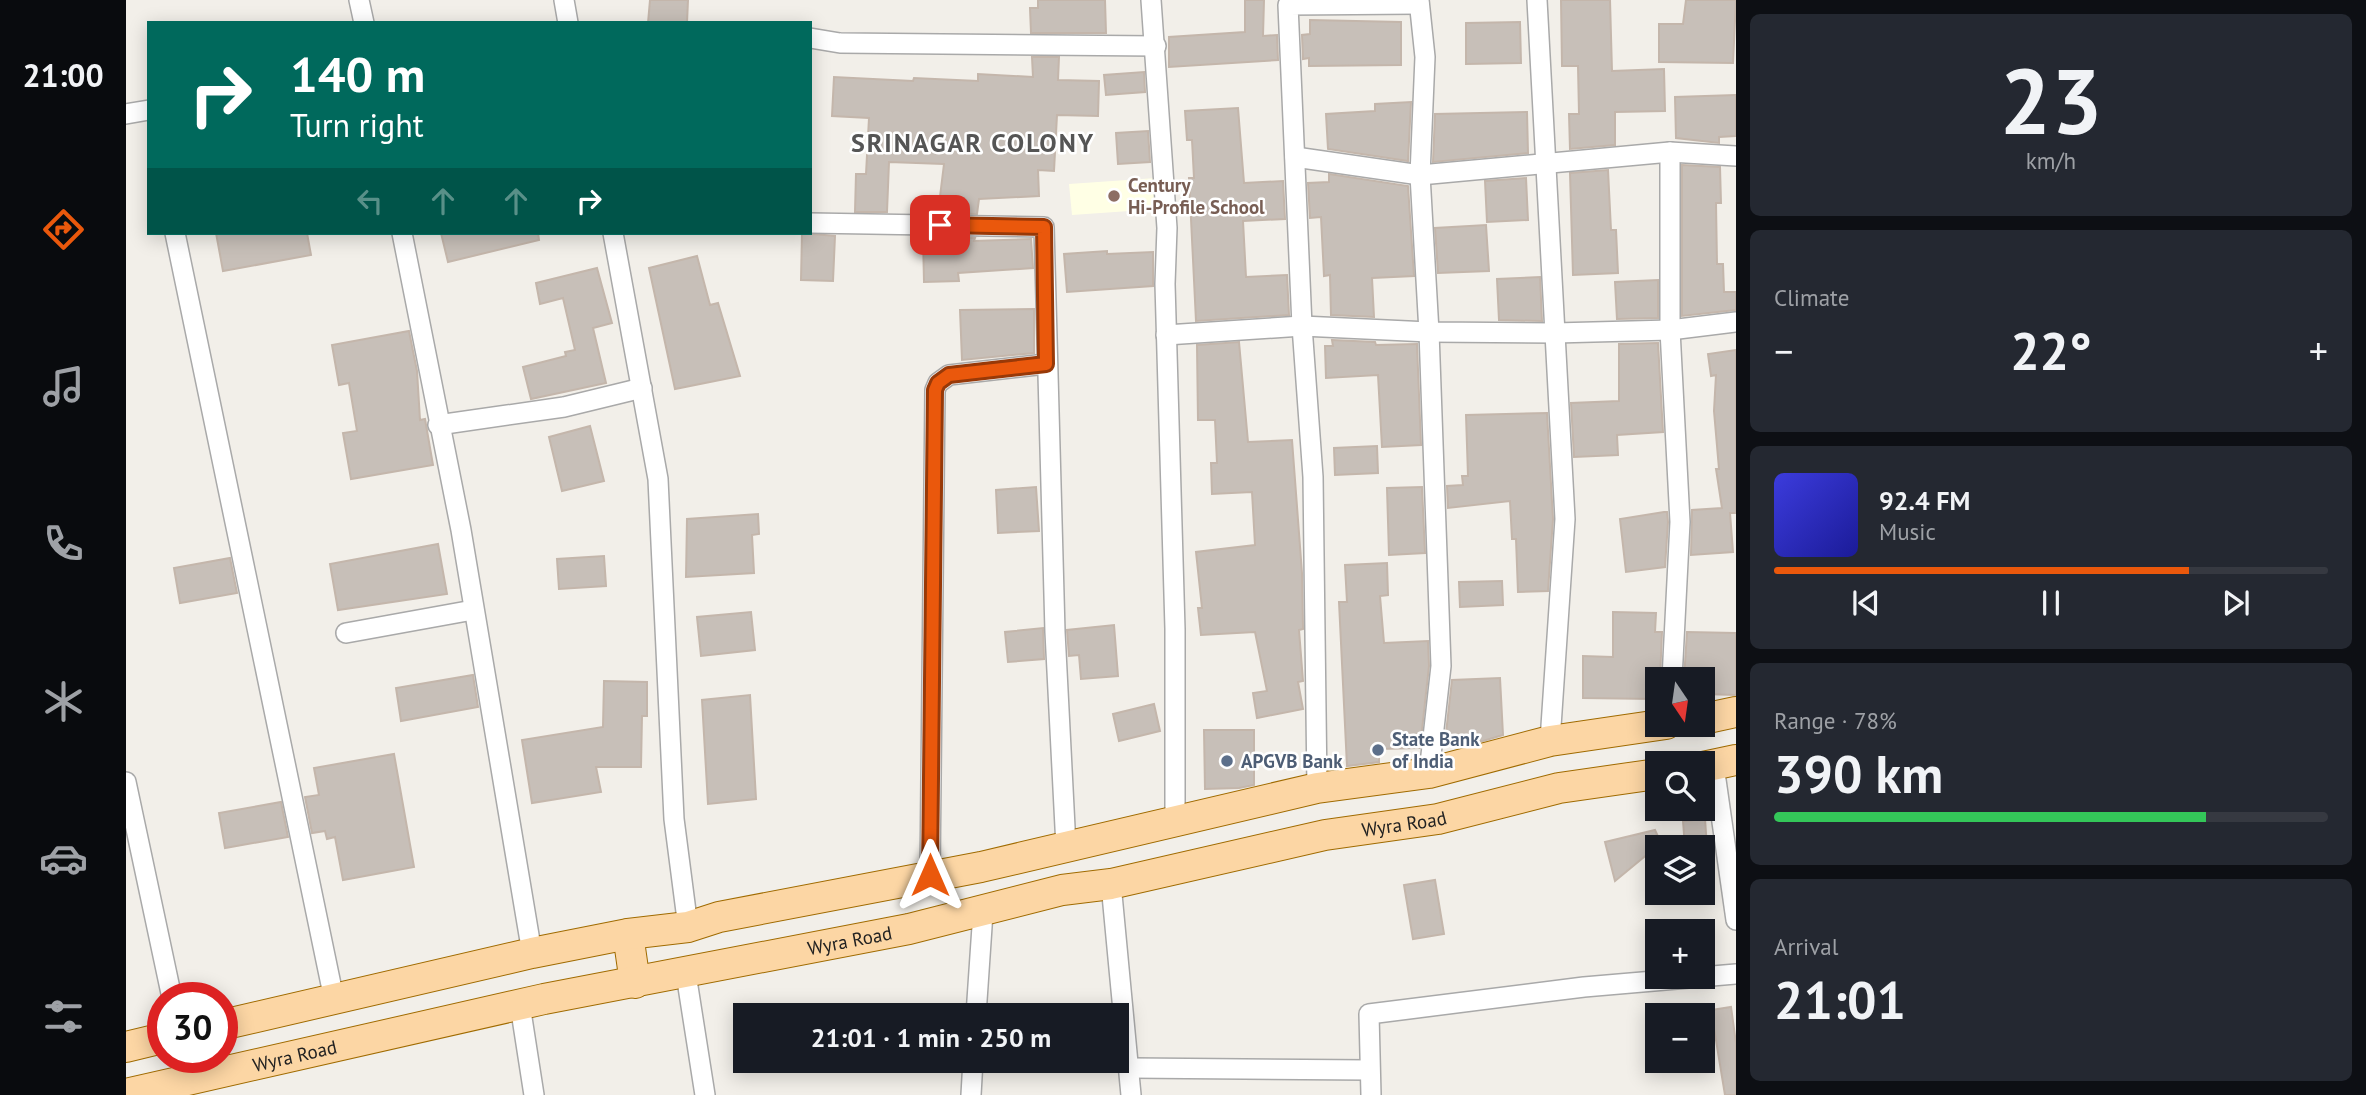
<!DOCTYPE html>
<meta charset="utf-8">
<style>
body{margin:0;font-family:"PT Sans",sans-serif;background:#242831;color:#f1f3f6;height:100vh;display:flex;flex-direction:column;font-size:26px;white-space:nowrap}
*{box-sizing:border-box;margin:0}
p{font-size:23px;color:#9ea1a6}
.icon{flex:none;width:38px;height:38px;fill:none;stroke:currentColor;stroke-width:2;stroke-linecap:round;stroke-linejoin:round}
.map{position:relative;flex:1;overflow:hidden}
.sheet{display:flex;flex-direction:column;gap:14px;padding:14px;background:#0d0f14;width:630px}
.sheet>*{flex:none}
.guide{position:absolute;left:21px;top:21px;width:665px;height:214px;border-radius:0px;box-shadow:0 4px 18px #0003;background:#00695c;color:#fff;overflow:hidden}
.needle{width:46px;rotate:167deg}
.tools{position:absolute;left:1519px;top:667px;display:grid;gap:14px}
.tools a{display:grid;place-items:center;width:70px;height:70px;border-radius:0px;background:#171b24;box-shadow:0 4px 18px #0003;font-size:35px}
.speed{position:absolute;left:21px;top:982px;display:flex;gap:14px;font-size:35px;font-weight:700;text-align:center}
.speed>*{display:grid;place-content:center;width:91px;height:91px;border-radius:50%;background:#171b24;box-shadow:0 4px 18px #0003;line-height:1}
.speed .limit{border:10px solid #d22;background:#fff;color:#111}
.pin{position:absolute;display:grid;place-items:center;width:60px;height:60px;color:#fff;margin:-30px;border-radius:14px;box-shadow:0 4px 10px #0006}
.me{position:absolute;width:77px;margin:-38px;rotate:0deg;stroke-linejoin:round;filter:drop-shadow(0 0 5px #0008)}
.turn{display:flex;align-items:center;gap:24px;height:147px;padding:0 28px;font-size:32px}
.turn .icon{width:91px;height:91px;stroke-width:2.5}
.turn b{display:block;font-size:49px;line-height:60px}
.lanes{display:flex;align-items:center;height:66px;padding:0 28px;background:#0003;justify-content:center;gap:35px;direction:ltr}
.lanes .off{opacity:.35}
.big{font-size:52px;font-weight:700;line-height:1.1}
.sheet .tile{flex:1;display:flex;flex-direction:column;justify-content:center;gap:10px;min-width:0;padding:0 24px;border-radius:10px;background:#242831}
.sheet .dial{align-items:center;gap:0}
.dial b{font-size:91px;line-height:1}
.song{display:flex;align-items:center;gap:21px}
.cover{width:84px;height:84px;border-radius:10px;background:linear-gradient(135deg,hsl(240 70% 55%),hsl(240 70% 35%))}
.played{height:7px;border-radius:4px;background:linear-gradient(90deg,#ea580c 75%,#363941 75%)}
.keys{display:flex;justify-content:space-around;direction:ltr}
.heat{display:flex;justify-content:space-between;align-items:center;font-size:38px;direction:ltr}
.charge{height:10px;border-radius:5px;background:linear-gradient(90deg,#34c759 78%,#363941 0)}
.trip{position:absolute;left:607px;top:1003px;width:396px;height:70px;border-radius:0px;background:#171b24;box-shadow:0 4px 18px #0003;font-weight:700;line-height:70px;text-align:center}
main{display:flex;flex:1;min-height:0}
.tab-bar{display:flex;flex-direction:column;width:126px;justify-content:space-around;align-items:center;background:#090b0e;color:#9ea1a6}
.tab-bar .icon{width:49px;height:49px}
.tab-bar .current{color:#ea580c}
.tab-bar b{font-size:32px;color:#f1f3f6}
.map>svg:first-child{display:block}
.education{fill:#ffffe5}
.building{fill:#c7bfb8;stroke:#c4b6ab;stroke-width:2}
.lines{fill:none;stroke-linecap:round;stroke-linejoin:round}
.street-casing{stroke:#a9a9a9;stroke-width:22}
.primary-casing{stroke:#a06b00;stroke-width:32}
.street{stroke:#fff;stroke-width:19}
.primary{stroke:#fcd6a4;stroke-width:30}
.route-casing{stroke:#983908;stroke-width:18}
.route{stroke:#ea580c;stroke-width:12}
.education-dot{fill:#8d6e63;stroke:#fff;stroke-width:2.5}
.service-dot{fill:#5c6f8a;stroke:#fff;stroke-width:2.5}
.labels{text-anchor:middle;dominant-baseline:central;stroke-width:5;stroke-linejoin:round;paint-order:stroke}
.education-label{font-size:19px;font-weight:bold;fill:#785e54;stroke:#fff;text-anchor:start}
.service-label{font-size:19px;font-weight:bold;fill:#4e5e75;stroke:#fff;text-anchor:start}
.street-label{font-size:19px;fill:#222;stroke:#fff}
.district-label{font-size:26px;font-weight:bold;letter-spacing:2px;fill:#555;stroke:#fff}
</style>
<main>
<nav class="tab-bar">
<b>21:00</b>
<svg class="icon current" aria-label="directions" viewBox="0 0 24 24"><path d="M12 3l9 9-9 9-9-9zM9 14v-3h6M13 9l2 2-2 2"/></svg>
<svg class="icon" aria-label="music" viewBox="0 0 24 24"><path d="M9 18V5l10-2v13"/><circle cx="6" cy="18" r="3"/><circle cx="16" cy="16" r="3"/></svg>
<svg class="icon" aria-label="phone" viewBox="0 0 24 24"><path d="M5 4h4l2 5-3 2q2 4 5 5l2-3 5 2v4C11 20 4 13 5 4z"/></svg>
<svg class="icon" aria-label="climate" viewBox="0 0 24 24"><path d="M12 3v18M4 7l16 10M4 17L20 7"/></svg>
<svg class="icon" aria-label="car" viewBox="0 0 24 24"><path d="M5 17H2v-5l4-1 3-4h7l3 4 3 1v5h-3M9 17h6M6 11h13"/><circle cx="7" cy="17" r="2"/><circle cx="17" cy="17" r="2"/></svg>
<svg class="icon" aria-label="filters" viewBox="0 0 24 24"><path d="M4 7h16M4 17h16"/><circle cx="9" cy="7" r="2"/><circle cx="15" cy="17" r="2"/></svg>
</nav>
<div class="map">
<svg width="1610" height="1095" viewBox="0 0 1610 1095">
<rect width="100%" height="100%" fill="#f2efe9"/>
<polygon class="education" points="1030,178 1032,209 946,215 943,184"/>
<g class="building">
<polygon points="524,0 562,0 561,23 522,23"/>
<polygon points="912,0 979,0 980,33 905,33 904,8 912,8"/>
<polygon points="1119,0 1138,0 1137,36 1151,35 1152,60 1043,67 1043,37 1119,32"/>
<polygon points="1435,0 1484,0 1486,71 1538,69 1539,111 1489,112 1489,145 1444,149 1443,114 1453,114 1452,66 1436,66"/>
<polygon points="1560,0 1610,0 1607,63 1533,62 1533,24 1557,24"/>
<polygon points="1184,20 1275,22 1275,65 1183,66 1183,58 1177,59 1176,35 1184,34"/>
<polygon points="1394,22 1395,63 1340,64 1340,23"/>
<polygon points="906,57 933,57 932,80 973,81 972,116 931,115 928,171 912,170 913,196 853,199 851,214 812,213 818,164 763,162 761,212 729,212 730,174 740,174 743,118 706,116 708,77 787,81 788,78 852,81 852,74 907,77"/>
<polygon points="1018,72 1019,92 980,95 978,75"/>
<polygon points="1610,95 1610,136 1593,137 1593,143 1550,138 1549,97"/>
<polygon points="1285,102 1282,161 1202,149 1200,114 1249,111 1249,104"/>
<polygon points="1112,108 1118,183 1157,181 1159,219 1117,221 1120,277 1161,275 1163,315 1070,321 1063,178 1068,178 1066,140 1061,140 1059,111"/>
<polygon points="1401,112 1402,153 1307,162 1309,114"/>
<polygon points="1022,131 1024,162 992,164 990,133"/>
<polygon points="1556,165 1594,167 1595,203 1590,203 1591,264 1597,264 1598,292 1610,292 1610,310 1556,316"/>
<polygon points="1482,170 1485,230 1490,230 1492,273 1447,275 1444,173"/>
<polygon points="1203,174 1282,186 1288,276 1246,278 1248,317 1205,315 1204,275 1198,276 1195,217 1184,218 1182,183 1203,182"/>
<polygon points="1400,178 1402,220 1361,222 1359,181"/>
<polygon points="1360,225 1363,271 1312,273 1309,228"/>
<polygon points="90,233 181,233 185,255 97,271"/>
<polygon points="315,233 412,233 413,240 322,262"/>
<polygon points="676,233 709,236 707,281 675,280"/>
<polygon points="797,238 849,238 848,241 905,239 907,268 832,273 833,281 798,282"/>
<polygon points="981,251 981,254 1027,252 1027,286 941,292 938,254"/>
<polygon points="571,256 584,305 592,303 614,376 549,389 523,268"/>
<polygon points="471,268 486,323 467,328 480,383 405,399 397,367 440,356 439,352 449,350 437,298 414,304 410,283"/>
<polygon points="1414,277 1416,321 1373,320 1371,279"/>
<polygon points="1532,280 1532,318 1491,319 1489,282"/>
<polygon points="908,309 908,353 836,360 834,310"/>
<polygon points="283,331 291,371 294,420 299,419 307,465 225,479 217,433 231,431 223,383 213,385 206,345"/>
<polygon points="1206,340 1249,342 1250,345 1291,344 1295,445 1256,447 1252,375 1200,378 1199,346 1207,346"/>
<polygon points="1113,342 1122,442 1166,440 1176,573 1177,629 1173,630 1177,681 1172,682 1177,709 1131,718 1127,693 1141,691 1129,632 1075,635 1072,608 1076,608 1070,552 1129,545 1126,492 1086,494 1085,463 1091,463 1089,420 1072,420 1071,345"/>
<polygon points="1532,343 1537,432 1491,435 1492,455 1448,457 1445,403 1493,401 1493,344"/>
<polygon points="1610,350 1610,513 1604,513 1607,552 1565,555 1566,510 1596,508 1590,469 1593,469 1588,411 1590,375 1585,376 1582,354"/>
<polygon points="1421,413 1427,519 1422,591 1392,592 1390,539 1386,539 1384,501 1322,508 1321,486 1337,485 1336,476 1342,476 1340,415"/>
<polygon points="464,426 478,481 436,491 423,437"/>
<polygon points="1251,446 1252,473 1209,475 1208,448"/>
<polygon points="910,487 913,531 872,533 870,490"/>
<polygon points="1296,487 1299,553 1263,555 1261,488"/>
<polygon points="1538,512 1541,512 1542,522 1539,567 1500,572 1494,519"/>
<polygon points="632,514 633,534 626,535 628,573 560,577 561,519"/>
<polygon points="312,544 321,594 212,610 204,564"/>
<polygon points="478,556 480,586 433,589 431,559"/>
<polygon points="104,558 111,593 54,603 48,568"/>
<polygon points="1261,563 1262,595 1254,596 1258,643 1302,641 1303,666 1294,748 1253,749 1253,762 1221,766 1213,602 1221,602 1219,565"/>
<polygon points="1376,581 1377,605 1334,607 1333,582"/>
<polygon points="625,612 629,650 575,656 571,617"/>
<polygon points="1487,612 1530,613 1529,632 1536,632 1534,679 1529,679 1528,699 1457,698 1457,656 1487,657"/>
<polygon points="988,625 992,676 955,679 953,655 943,656 941,630"/>
<polygon points="917,628 918,659 882,662 879,632"/>
<polygon points="1561,632 1610,633 1610,695 1577,694 1577,679 1558,679"/>
<polygon points="347,675 352,707 275,721 270,688"/>
<polygon points="1374,678 1377,735 1357,741 1319,742 1326,680"/>
<polygon points="478,681 521,682 521,716 516,716 515,767 470,767 475,792 406,803 396,740 477,727"/>
<polygon points="624,695 630,799 582,804 576,700"/>
<polygon points="1028,704 1034,731 993,741 987,714"/>
<polygon points="1078,730 1128,730 1128,785 1113,788 1079,789"/>
<polygon points="268,754 288,867 217,880 209,837 201,839 199,831 186,833 179,797 193,795 188,768"/>
<polygon points="155,802 162,837 99,848 93,813"/>
<polygon points="1579,819 1581,847 1559,847 1557,821"/>
<polygon points="1529,830 1535,843 1489,881 1479,842"/>
<polygon points="1309,880 1318,934 1287,939 1278,885"/>
<polygon points="1605,1007 1610,1043 1610,1095 1599,1095 1585,1010"/>
</g>
<g class="lines">
<defs>
<g id="street">
<polyline points="233,0 238,23"/>
<polyline points="438,0 442,23"/>
<polyline points="1025,0 1041,228 1039,284 1049,629 1049,819"/>
<polyline points="1293,0 1299,57 1294,175 1303,332 1315,666 1303,773"/>
<polyline points="1411,0 1439,519 1424,741"/>
<polyline points="684,38 714,43 1030,46"/>
<polyline points="0,114 23,110"/>
<polyline points="1544,152 1544,330 1554,522 1546,679"/>
<polyline points="1169,157 1294,175 1544,152 1610,156"/>
<polyline points="684,223 918,227 929,632 940,847"/>
<polyline points="49,233 208,999"/>
<polyline points="276,233 335,530 406,953"/>
<polyline points="487,233 532,479 548,819 562,927"/>
<polyline points="1040,335 1176,326 1303,332 1429,333 1544,330 1610,322"/>
<polyline points="312,425 438,407 516,388"/>
<polyline points="220,633 347,610"/>
<polyline points="1588,766 1610,920"/>
<polyline points="0,782 46,998"/>
<polyline points="1191,788 1187,477 1176,326 1162,5 1293,4"/>
<polyline points="804,875 809,390 812,383 823,375 920,364"/>
<polyline points="985,884 1005,1095"/>
<polyline points="560,974 579,1095"/>
<polyline points="394,1005 408,1095"/>
<polyline points="850,1015 857,912"/>
<polyline points="1005,1068 1243,1070"/>
<polyline points="845,1095 847,1060"/>
<polyline points="1245,1095 1243,1014 1458,987 1610,974"/>
</g>
<g id="primary">
<polyline points="1577,719 1610,712"/>
<polyline points="1577,767 1610,760"/>
<polyline points="502,934 509,983"/>
<polyline points="96,1025 406,953 502,934 562,927 593,917 855,867 1191,788 1303,773 1424,741 1540,724"/>
<polyline points="0,1047 37,1038"/>
<path id="s1" d="M0,1094L418,999L783,929L936,890L985,884L1199,835L1312,819L1433,788L1531,774"/>
</g>
</defs>
<use href="#street" class="street-casing"/>
<use href="#primary" class="primary-casing"/>
<use href="#street" class="street"/>
<use href="#primary" class="primary"/>
</g>
<g class="lines">
<defs>
<polyline id="route" points="804,875 809,390 812,383 823,375 920,364 918,227 814,225"/>
</defs>
<use href="#route" class="route-casing"/>
<use href="#route" class="route"/>
</g>
<circle class="education-dot" cx="988" cy="196" r="7"/>
<g class="service-dot">
<circle cx="1252" cy="750" r="7"/>
<circle cx="1101" cy="761" r="7"/>
</g>
<g class="labels">
<g class="education-label">
<text x="1002" y="185">Century<tspan x="1002" dy="22">Hi-Profile School</tspan></text>
</g>
<g class="service-label">
<text x="1266" y="739">State Bank<tspan x="1266" dy="22">of India</tspan></text>
<text x="1115" y="761">APGVB Bank</text>
</g>
<g class="street-label">
<text stroke="none"><textPath href="#s1" startOffset="1307">Wyra Road</textPath></text>
<text stroke="none"><textPath href="#s1" startOffset="740">Wyra Road</textPath></text>
<text stroke="none"><textPath href="#s1" startOffset="173">Wyra Road</textPath></text>
</g>
<g class="district-label">
<text x="847" y="142">SRINAGAR COLONY</text>
</g>
</g>
</svg>
<div class="tools">
<a><svg class="needle" viewBox="-14 -14 28 28"><path d="M0-13l5 13h-10z" fill="#e53935"/><path d="M0 13l5-13h-10z" fill="#9ea1a6"/></svg></a>
<a><svg class="icon" aria-label="search" viewBox="0 0 24 24"><circle cx="10" cy="10" r="6"/><path d="M15 15l6 6"/></svg></a>
<a><svg class="icon" aria-label="layers" viewBox="0 0 24 24"><path d="M12 4l9 5-9 5-9-5zM3 14l9 5 9-5"/></svg></a>
<a>+</a>
<a>−</a>
</div>
<div class="speed"><div class="limit">30</div></div>
<div class="pin" style="left:814px;top:225px;background:#d93025"><svg class="icon" aria-label="arrive" viewBox="0 0 24 24"><path d="M6 21V4h12l-3 4 3 4H6"/></svg></div>
<svg class="me" style="left:804px;top:875px" viewBox="-20 -20 40 40"><path d="M0-17L14 15 0 8-14 15z" fill="#ea580c" stroke="#fff" stroke-width="4"/></svg>
<div class="trip">21:01 · 1 min · 250 m</div>
<div class="guide">
<div class="turn"><svg class="icon" aria-label="right" viewBox="0 0 24 24"><path d="M7 20v-9h11M14 6l5 5-5 5"/></svg><div><b>140 m</b>Turn right</div></div>
<div class="lanes"><svg class="icon off" aria-label="left" viewBox="0 0 24 24"><path d="M17 20v-9H6M10 6l-5 5 5 5"/></svg><svg class="icon off" aria-label="ahead" viewBox="0 0 24 24"><path d="M12 20V5M6 11l6-6 6 6"/></svg><svg class="icon off" aria-label="ahead" viewBox="0 0 24 24"><path d="M12 20V5M6 11l6-6 6 6"/></svg><svg class="icon" aria-label="right" viewBox="0 0 24 24"><path d="M7 20v-9h11M14 6l5 5-5 5"/></svg></div>
</div>
</div>
<section class="sheet">
<div class="tile dial"><b>23</b><p>km/h</p></div>
<div class="tile"><p>Climate</p>
<div class="heat"><a>−</a><b class="big">22°</b><a>+</a></div>
</div>
<div class="tile">
<div class="song"><i class="cover"></i><div><b>92.4 FM</b><p>Music</p></div></div>
<div class="played"></div>
<div class="keys"><svg class="icon" aria-label="previous" viewBox="0 0 24 24"><path d="M18 5L8 12l10 7zM5 5v14"/></svg><svg class="icon" aria-label="pause" viewBox="0 0 24 24"><path d="M8 5v14M16 5v14"/></svg><svg class="icon" aria-label="next" viewBox="0 0 24 24"><path d="M6 5l10 7-10 7zM19 5v14"/></svg></div>
</div>
<div class="tile"><p>Range · 78%</p><b class="big">390 km</b><div class="charge"></div></div>
<div class="tile"><p>Arrival</p><b class="big">21:01</b></div>
</section>
</main>
